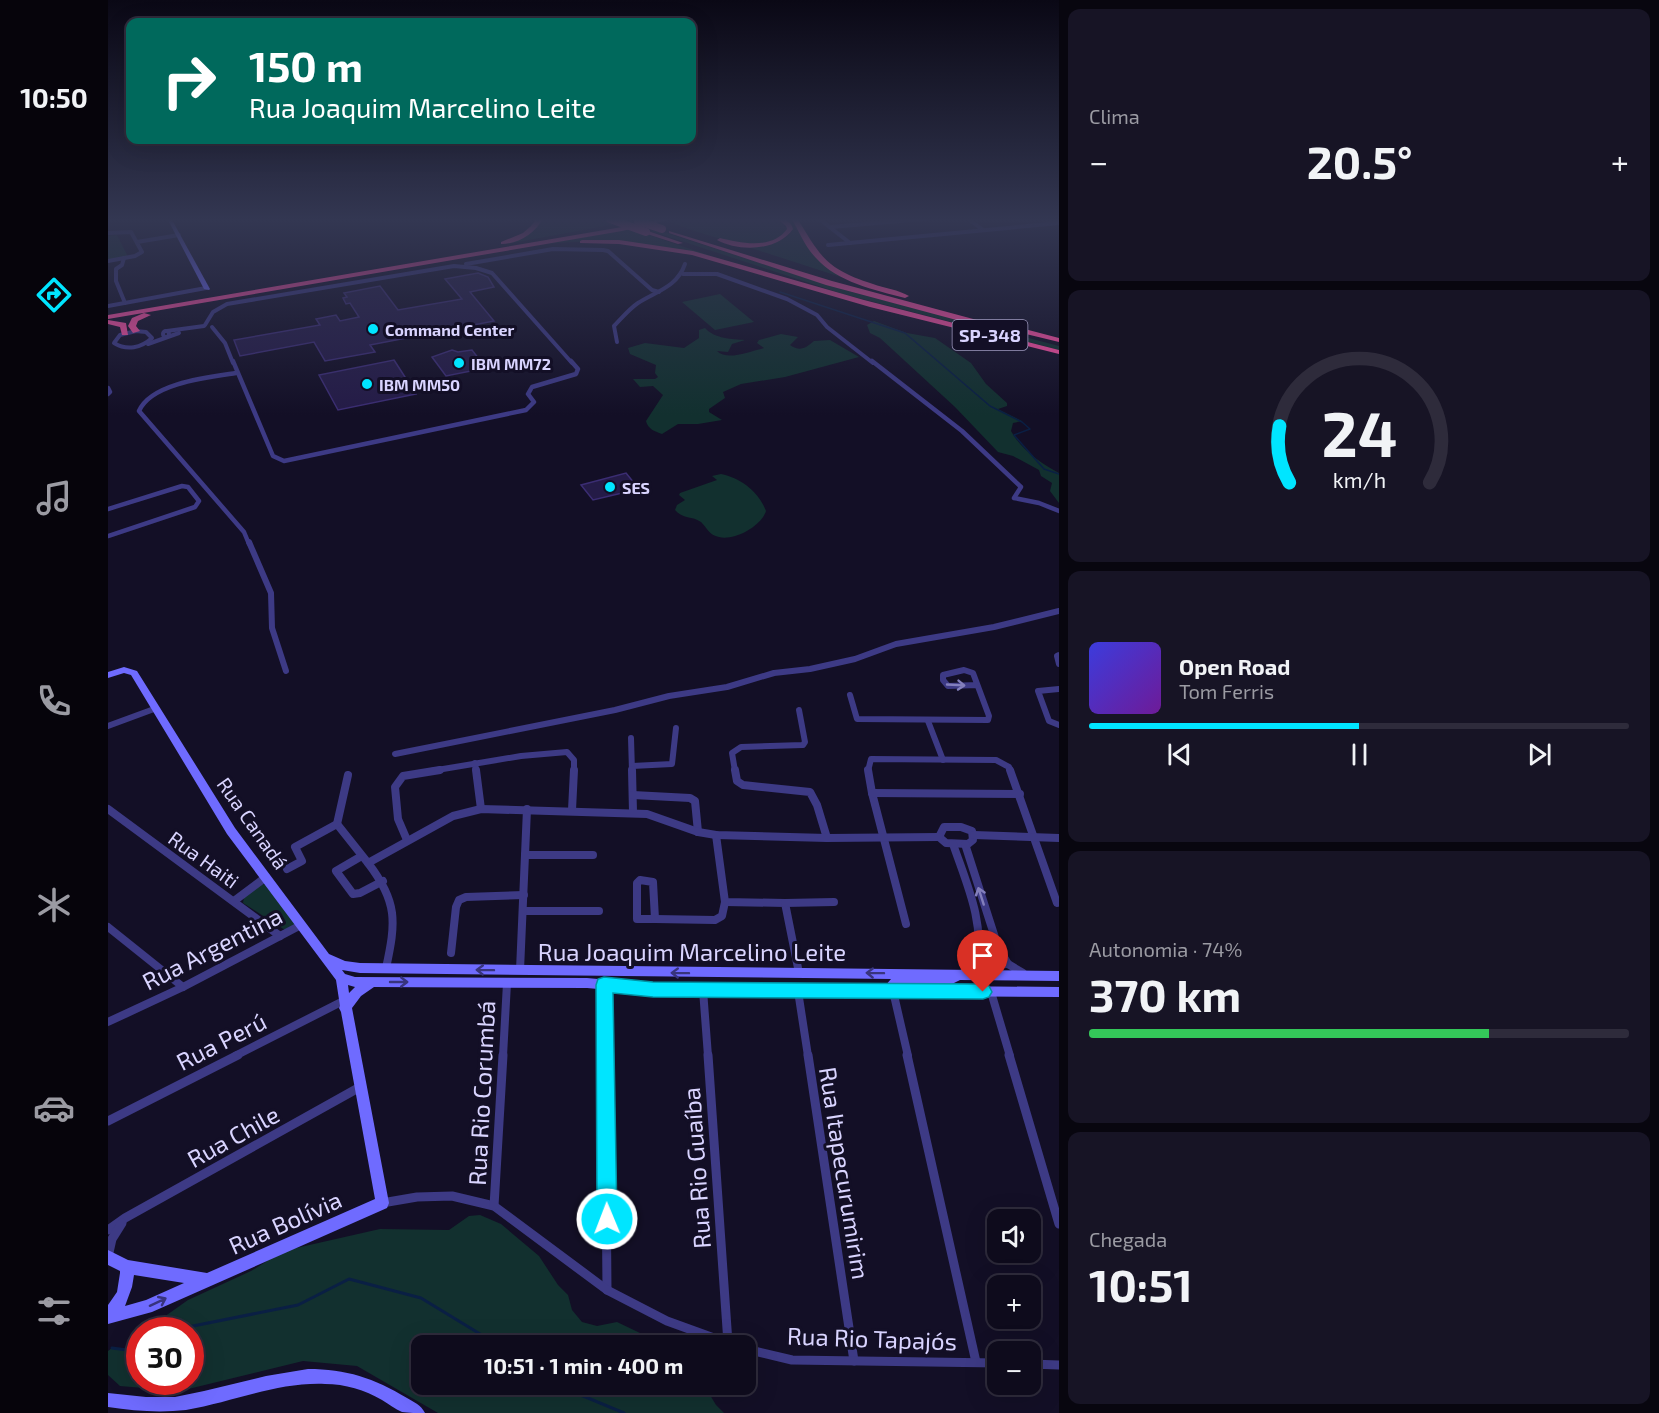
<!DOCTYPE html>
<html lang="pt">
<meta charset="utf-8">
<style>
body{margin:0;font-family:"Exo 2",sans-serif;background:#171425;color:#f1f3f6;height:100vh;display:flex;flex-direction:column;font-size:22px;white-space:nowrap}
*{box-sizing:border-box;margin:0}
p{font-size:20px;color:#9b9ba3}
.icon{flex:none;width:33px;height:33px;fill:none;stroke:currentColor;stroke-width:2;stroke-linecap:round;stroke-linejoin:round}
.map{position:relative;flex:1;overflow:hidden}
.drawer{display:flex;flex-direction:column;gap:9px;padding:9px;background:#08060f;width:600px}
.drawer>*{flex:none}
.guide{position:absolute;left:18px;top:18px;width:570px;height:126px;border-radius:12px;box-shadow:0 6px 24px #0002,0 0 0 2px #2e2b3b;background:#00695c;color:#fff;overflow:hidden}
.buttons{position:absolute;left:879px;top:1209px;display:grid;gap:12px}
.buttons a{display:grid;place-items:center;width:54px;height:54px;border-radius:12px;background:#0e0b1c;box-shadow:0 6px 24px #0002,0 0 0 2px #2e2b3b;font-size:30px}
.speed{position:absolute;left:18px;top:1317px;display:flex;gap:12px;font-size:30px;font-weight:700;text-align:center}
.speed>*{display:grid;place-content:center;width:78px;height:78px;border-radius:50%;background:#0e0b1c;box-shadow:0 6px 24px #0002,0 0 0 2px #2e2b3b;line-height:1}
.speed .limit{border:9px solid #d22;background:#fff;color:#111}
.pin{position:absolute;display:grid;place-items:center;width:51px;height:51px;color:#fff;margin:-62px -26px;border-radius:50% 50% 50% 0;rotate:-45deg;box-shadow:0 0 6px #0007}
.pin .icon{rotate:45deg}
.me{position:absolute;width:66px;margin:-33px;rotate:359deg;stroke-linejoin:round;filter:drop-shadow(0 0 4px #0008)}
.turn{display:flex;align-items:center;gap:21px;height:126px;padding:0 24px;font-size:27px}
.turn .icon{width:78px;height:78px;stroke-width:2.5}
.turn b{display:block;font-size:42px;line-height:51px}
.big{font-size:45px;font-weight:700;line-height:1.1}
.drawer .tile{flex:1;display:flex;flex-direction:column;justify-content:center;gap:9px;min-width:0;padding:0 21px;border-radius:12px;background:#171425}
.drawer .dial{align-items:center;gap:0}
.dial svg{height:156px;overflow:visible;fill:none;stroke:#2e2b3b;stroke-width:7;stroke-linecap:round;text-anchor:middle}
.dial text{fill:#f1f3f6;stroke:none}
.song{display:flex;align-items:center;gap:18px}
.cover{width:72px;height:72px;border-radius:9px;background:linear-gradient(135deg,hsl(240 70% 55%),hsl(280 70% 35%))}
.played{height:6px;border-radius:3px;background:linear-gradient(90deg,#00e5ff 50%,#2e2b3b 50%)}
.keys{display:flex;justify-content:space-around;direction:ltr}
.heat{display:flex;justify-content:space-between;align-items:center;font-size:33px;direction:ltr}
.charge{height:9px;border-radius:4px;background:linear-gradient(90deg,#34c759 74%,#2e2b3b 0)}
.trip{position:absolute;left:303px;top:1335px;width:345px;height:60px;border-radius:12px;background:#0e0b1c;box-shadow:0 6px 24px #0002,0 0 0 2px #2e2b3b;font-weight:700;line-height:60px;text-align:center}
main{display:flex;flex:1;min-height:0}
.menu{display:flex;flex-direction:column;width:108px;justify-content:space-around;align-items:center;background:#06040b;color:#9b9ba3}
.menu .icon{width:42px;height:42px}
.menu .selected{color:#00e5ff}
.menu b{font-size:27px;color:#f1f3f6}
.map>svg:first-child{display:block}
.green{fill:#12302f}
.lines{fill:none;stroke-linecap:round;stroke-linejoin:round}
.stream-far1{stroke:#0a1f44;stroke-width:1.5}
.stream{stroke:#0a1f44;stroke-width:3}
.building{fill:#241b47;stroke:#3b2d73;stroke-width:1.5}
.street-far4{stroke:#3d3a85;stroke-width:4}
.street-far3{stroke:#3d3a85;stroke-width:4.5}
.street-far2{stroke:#3d3a85;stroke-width:6}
.street-far1{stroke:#3d3a85;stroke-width:8}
.street{stroke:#3d3a85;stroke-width:9}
.secondary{fill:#6f6bff;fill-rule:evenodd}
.highway{fill:#ff4fa3;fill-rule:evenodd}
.highway-bridge{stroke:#ff4fa3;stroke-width:8}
.oneway{stroke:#837fbc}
.oneway2{stroke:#38347d}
.route{fill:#00e5ff;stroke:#0095a6;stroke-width:1.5}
.poi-dot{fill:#00e5ff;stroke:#130f26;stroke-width:2}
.labels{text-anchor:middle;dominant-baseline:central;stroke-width:6;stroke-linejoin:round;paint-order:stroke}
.far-poi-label{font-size:16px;font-weight:bold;fill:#d9d4ff;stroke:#130f26;text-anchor:start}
.shield{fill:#130f26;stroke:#9e99be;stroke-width:1.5}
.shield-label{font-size:18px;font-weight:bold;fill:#d9d4ff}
.street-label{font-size:20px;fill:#d9d4ff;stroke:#130f26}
.near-street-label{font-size:24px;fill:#d9d4ff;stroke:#130f26}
</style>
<main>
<nav class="menu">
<b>10:50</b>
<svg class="icon selected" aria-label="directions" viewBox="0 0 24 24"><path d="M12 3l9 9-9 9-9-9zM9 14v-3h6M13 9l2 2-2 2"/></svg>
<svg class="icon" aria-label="music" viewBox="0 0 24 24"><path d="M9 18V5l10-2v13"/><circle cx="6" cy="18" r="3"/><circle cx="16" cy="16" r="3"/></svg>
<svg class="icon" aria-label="phone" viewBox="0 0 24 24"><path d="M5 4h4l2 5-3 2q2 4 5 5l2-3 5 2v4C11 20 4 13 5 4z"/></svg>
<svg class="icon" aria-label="climate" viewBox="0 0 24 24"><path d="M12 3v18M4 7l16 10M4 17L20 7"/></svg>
<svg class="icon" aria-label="car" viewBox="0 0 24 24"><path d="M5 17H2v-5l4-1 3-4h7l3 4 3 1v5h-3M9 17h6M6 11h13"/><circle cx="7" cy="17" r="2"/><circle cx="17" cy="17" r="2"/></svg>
<svg class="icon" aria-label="filters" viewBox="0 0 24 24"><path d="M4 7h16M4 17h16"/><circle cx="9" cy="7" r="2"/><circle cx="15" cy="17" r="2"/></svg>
</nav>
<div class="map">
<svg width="951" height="1413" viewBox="0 0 951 1413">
<rect width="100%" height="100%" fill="#130f26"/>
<g class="green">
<path d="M434,218H487L508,224L398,244C411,237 429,233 434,218Z"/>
<path d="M583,218H668L679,228C665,263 585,230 561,222Z"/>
<path d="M674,218H684C704,253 705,260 742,280L637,246C652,244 681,245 685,227Z"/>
<path d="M523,229L618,261C557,244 500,238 437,244Z"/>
<polygon points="549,230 740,291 951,346 951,350 735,294 543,231"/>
<polygon points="9,235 20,257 0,261 0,236"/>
<polygon points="612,294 646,322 607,330 574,302"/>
<path d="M766,321L799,333L827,338L863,363L878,384L899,403V406L890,409L914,421L905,423L903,431C912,448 933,464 951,473V503L942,491L944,483L933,476L931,470L905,456L890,452L847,407L772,338L762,333L759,325Z"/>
<path d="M597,328C607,339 624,339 637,340L624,344L620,352L609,351C619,361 640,352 653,349L656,348L649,343L651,340L673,334L690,337L682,345C692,352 698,348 706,341L722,340L751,357L677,377L633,384L615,392L617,398L601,409V412L614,420L590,424H570L554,434C546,431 540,429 538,421L555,395L545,386L532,387L525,379H547L550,377L547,373L548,365L522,354L520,348L537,343L576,348L591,338V330Z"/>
<path d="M613,474C633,478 651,492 658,511C653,527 625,541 611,537C601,535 599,528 593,522C585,516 574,519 567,510L569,505L577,500L571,495L572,493L609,480L604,476Z"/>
<polygon points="154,884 159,885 187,920 187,926 177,930 135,903 136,897"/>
<polygon points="372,1215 393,1224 431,1256 450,1285 460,1295 464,1310 474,1322 489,1326 509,1322 532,1333 553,1335 568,1345 314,1346 314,1384 596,1385 608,1405 616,1413 330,1413 249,1366 195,1361 72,1391 12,1386 0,1375 0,1351 4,1348 27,1351 31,1348 32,1382 82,1382 82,1330 39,1329 80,1300 143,1271 175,1251 272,1229 341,1230 361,1216"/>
</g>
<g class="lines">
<polyline class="stream-far1" points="672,292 797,333 882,406 914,422 922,429 906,435 936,469 951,474"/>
<g class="stream">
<polyline points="65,1330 190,1305 241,1279 313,1298 377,1337 401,1346"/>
<polyline points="4,1348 27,1351 32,1348"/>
<polyline points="457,1384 463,1391 516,1413"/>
</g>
</g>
<g class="building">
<polygon points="370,273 380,277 386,287 362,292 386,321 262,345 267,352 217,361 206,342 132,356 126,340 212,325 208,319 228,315 232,321 251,317 242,303 238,304 235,298 239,297 236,293 272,286 290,310 354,299 337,279"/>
<polygon points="344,350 350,352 364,350 378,368 338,376 324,357"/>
<polygon points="286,360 308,394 230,410 211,375"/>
<polygon points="518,473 531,489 485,500 473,485"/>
</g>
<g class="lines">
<g class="street-far4">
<polyline points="710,218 742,243"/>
<polyline points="859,218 875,230"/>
<polyline points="723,227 826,218"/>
<polyline points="0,233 23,232 34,252 27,256 0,261"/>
<polyline points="29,242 71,235"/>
<polyline points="720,245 951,223"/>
<polyline points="16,258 14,265 8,269 8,281 17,303"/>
<polyline points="358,264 445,249 495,250 500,251 544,290 551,292"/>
<polyline points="575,274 609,274 679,299 709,315 719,327 765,363"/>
<polyline points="0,306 98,288"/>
<polyline points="97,325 105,312 119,304 346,266 368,268 384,273 464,363"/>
<polyline points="104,327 117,343 125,363"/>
<circle cx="58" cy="334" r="3"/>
<path d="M28,331L38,332L44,338C33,348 19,351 6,343L12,335Z"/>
<polyline points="59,331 96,326"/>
<path d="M509,342L506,326C514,318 521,309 530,303C549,291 569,287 577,264"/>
<polyline points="40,344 71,333"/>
</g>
<g class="street-far3">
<polyline points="125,361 165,456 176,461 418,410 426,402 420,394 424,387 468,374 470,369 463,361"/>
<polyline points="764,361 854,431 913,487 906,498 931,503 951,511"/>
<path d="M128,373C101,377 43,383 31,411L136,532L141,544"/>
<polyline points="0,388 2,392 0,394"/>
<polyline points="0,509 74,486 80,487 91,501 87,507 0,536"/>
</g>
<g class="street-far2">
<polyline points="141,542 163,593 164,628 178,671"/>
<polyline points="951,655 949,656 951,664"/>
<polyline points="951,689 930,691 941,721 951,725"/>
<polyline points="742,695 749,719 880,720 881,716 865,673 856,670 835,675 835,680 840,686 869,685"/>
<polyline points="820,721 835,760"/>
<polyline points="0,726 46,709"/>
<polyline points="523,738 524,771"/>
<polyline points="287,754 507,710 561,696 619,687 666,673 702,669 747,659 788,644 886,627 951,611"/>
<polyline points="367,763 368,771"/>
<polyline points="524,766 564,764 568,728"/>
<polyline points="323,771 413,756 459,752 466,760 466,771"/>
<polyline points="627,771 624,753 633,747 695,745 697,742 691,710"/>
<polyline points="760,771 763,759 888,760 901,767 902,771"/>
</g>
<g class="street-far1">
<polyline points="368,770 373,809"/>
<polyline points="524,770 525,812"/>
<polyline points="627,770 629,781 635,785 702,792 709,805 719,838"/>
<polyline points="760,770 764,793 798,924"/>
<polyline points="902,770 949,903"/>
<polyline points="764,793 912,794"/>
<polyline points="525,795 582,798 587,801 590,832"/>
<polyline points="0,809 172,936"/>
<polyline points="464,810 466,770"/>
<polyline points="229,824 260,863"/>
<polygon points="836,827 853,827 864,831 865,840 860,844 838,843 831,837"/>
<polyline points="608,835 617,902 677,903 691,973"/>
<polyline points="866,835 951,838"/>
<polyline points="299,840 290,819 287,787 295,776 332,770"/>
<path d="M845,844C858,882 878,925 868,965"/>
<polyline points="857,844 890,947 900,964 915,973"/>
<polyline points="417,855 485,855"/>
<polyline points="252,857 228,871 245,894 252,893 275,881"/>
<polyline points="179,869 194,861 187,847 229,824 240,775"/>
<polygon points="532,880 545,882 547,919 529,919 529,883"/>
<polyline points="126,901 158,877"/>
<polyline points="677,903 726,902"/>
<polyline points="416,911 491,911"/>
<polyline points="547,919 607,920 614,916 617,902"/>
<polyline points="0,927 75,987"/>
<polyline points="343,953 348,907 351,900 358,897 416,895"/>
<path d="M278,968C288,922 290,902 260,863L345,816L373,809L539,814L590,832L608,835L719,838L831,837"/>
<polyline points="412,970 419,809"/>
<polyline points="855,973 868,965 900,964"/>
<polyline points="496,985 497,1056"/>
<polyline points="595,990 600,1056"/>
<polyline points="690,991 700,1056"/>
<polyline points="785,991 800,1056"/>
<polyline points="883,992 902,1056"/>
<polyline points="0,1022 75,987 193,925"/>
<polyline points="127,1056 239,999"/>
<polyline points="395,1056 399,983"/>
</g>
<g class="street">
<polyline points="497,1055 499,1290"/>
<polyline points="600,1055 620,1343"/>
<polyline points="700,1055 746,1361"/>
<polyline points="799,1055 868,1362"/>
<polyline points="901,1055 951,1224"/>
<polyline points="0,1121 130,1055"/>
<polyline points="274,1203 309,1197 344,1196 386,1206 499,1290 559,1321 628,1346"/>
<polyline points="386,1206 395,1055"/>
<polyline points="0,1230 17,1218 252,1087"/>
<polyline points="0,1257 4,1239 14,1223"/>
<polyline points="638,1349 684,1360 890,1363"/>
<polyline points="922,1364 951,1365"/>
</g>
<g class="secondary">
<polygon points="59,218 63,218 102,289 101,290 96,289"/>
<path d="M16,667L29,671L127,828L221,954L237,961L252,963L951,971V981L852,980L840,986L951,987V997L545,994L479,988L266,987L253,996L244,1008L281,1203L279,1208L44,1312L0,1324V1305L9,1292L12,1273V1271L0,1265V1250L20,1260L99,1273L267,1199L233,1012L231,1008L232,1006L228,980L119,834L23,675L16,673L0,678V672ZM234,970L252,973L783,979L777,986L545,984L479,978L247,977L237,974ZM240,985L247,987L241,993ZM26,1275L76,1283L38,1300L17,1306L24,1287Z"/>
<path d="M200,1369C238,1369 266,1378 299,1398C306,1402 313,1405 317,1413C310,1413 300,1413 294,1412C287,1409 281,1404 274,1400C257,1390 237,1384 217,1384C169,1382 125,1402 78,1410C52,1413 26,1411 0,1407V1393L38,1397H67L96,1391L158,1376Z"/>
</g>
<g class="highway">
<path d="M429,218H435C427,234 410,244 393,244V242L415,233L423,226Z"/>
<polygon points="558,218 568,218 514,231 0,319 0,315 514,227"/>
<path d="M668,218C675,217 683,221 685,229C670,251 631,252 609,240L612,238C633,243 664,250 679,229L678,226Z"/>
<path d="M683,218H689C713,257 718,269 765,284C776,288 791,290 801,296L797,298C767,290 729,282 708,258C697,247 691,231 683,218Z"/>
<polygon points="536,231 540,231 575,243 570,244 536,233"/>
<polygon points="561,231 724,281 906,330 906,327 909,327 951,338 951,342 918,334 918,337 912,337 718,285 561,233"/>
<polygon points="474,240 511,240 585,251 756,300 951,350 951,354 762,307 584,255 511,244 472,243 472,241"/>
<polygon points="36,313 43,315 30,321 28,326 32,331 25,333 20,326 24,318"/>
<polygon points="0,320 18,323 20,335 14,335 12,327 0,324"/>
</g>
<g class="highway-bridge">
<polyline points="502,219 538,232"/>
<polyline points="530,221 554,229"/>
</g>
</g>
<defs><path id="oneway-shaft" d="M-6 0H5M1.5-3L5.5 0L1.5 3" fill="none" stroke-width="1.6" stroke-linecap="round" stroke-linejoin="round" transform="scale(1.5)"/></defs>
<g class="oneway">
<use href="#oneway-shaft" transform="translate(848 685) rotate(3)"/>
<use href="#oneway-shaft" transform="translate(873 896) rotate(-108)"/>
</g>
<g class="oneway2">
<use href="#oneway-shaft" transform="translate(377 970) rotate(-179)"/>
<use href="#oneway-shaft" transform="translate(572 973) rotate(-179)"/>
<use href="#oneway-shaft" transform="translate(767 973) rotate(-179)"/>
<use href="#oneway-shaft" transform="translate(291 982)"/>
<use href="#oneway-shaft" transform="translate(50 1302) rotate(-25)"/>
</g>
<linearGradient id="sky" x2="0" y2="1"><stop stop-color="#0a0815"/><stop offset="0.53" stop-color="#333752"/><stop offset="1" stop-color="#333752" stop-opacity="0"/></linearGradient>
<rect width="951" height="415" fill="url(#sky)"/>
<polygon class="route" points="496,977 545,982 875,984 881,986 884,992 881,997 875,999 545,997 505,993 509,1219 506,1227 499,1229 492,1227 489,1219 488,985 490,979"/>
<g class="poi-dot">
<circle cx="265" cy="329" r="6"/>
<circle cx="351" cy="363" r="6"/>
<circle cx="259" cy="384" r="6"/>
<circle cx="502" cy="487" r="6"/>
</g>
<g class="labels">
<g class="far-poi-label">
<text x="277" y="329">Command Center</text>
<text x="363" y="363">IBM MM72</text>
<text x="271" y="384">IBM MM50</text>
<text x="514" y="487">SES</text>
</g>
<rect class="shield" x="844.5" y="320" width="75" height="30" rx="4.5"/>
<g class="shield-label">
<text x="882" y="335">SP-348</text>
</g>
<g class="street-label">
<text transform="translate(145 823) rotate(55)">Rua Canadá</text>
<text transform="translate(96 859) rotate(36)">Rua Haiti</text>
</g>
<g class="near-street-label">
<text transform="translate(104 948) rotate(-27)">Rua Argentina</text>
<text x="584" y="951">Rua Joaquim Marcelino Leite</text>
<text transform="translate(113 1041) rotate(-27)">Rua Perú</text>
<text transform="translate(373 1093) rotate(-87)">Rua Rio Corumbá</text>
<text transform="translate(125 1136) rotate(-29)">Rua Chile</text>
<text transform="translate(588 1168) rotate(-94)">Rua Rio Guaíba</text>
<text transform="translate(737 1173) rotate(81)">Rua Itapecurumirim</text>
<text transform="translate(177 1222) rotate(-24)">Rua Bolívia</text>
<text transform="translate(764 1338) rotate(2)">Rua Rio Tapajós</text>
</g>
</g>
</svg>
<div class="buttons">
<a><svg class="icon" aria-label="sound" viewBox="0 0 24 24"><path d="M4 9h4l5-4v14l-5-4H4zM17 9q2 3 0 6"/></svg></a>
<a>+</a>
<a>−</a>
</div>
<div class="speed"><div class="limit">30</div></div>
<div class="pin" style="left:875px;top:992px;background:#d93025"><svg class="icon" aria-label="arrive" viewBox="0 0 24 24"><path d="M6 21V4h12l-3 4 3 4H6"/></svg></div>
<svg class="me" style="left:499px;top:1219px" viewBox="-20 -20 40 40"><circle r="17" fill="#00e5ff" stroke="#fff" stroke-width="3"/><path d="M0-11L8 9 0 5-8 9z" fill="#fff"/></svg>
<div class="trip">10:51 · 1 min · 400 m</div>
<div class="guide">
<div class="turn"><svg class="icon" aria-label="right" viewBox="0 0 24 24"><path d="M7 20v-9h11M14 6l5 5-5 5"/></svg><div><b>150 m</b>Rua Joaquim Marcelino Leite</div></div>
</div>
</div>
<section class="drawer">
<div class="tile"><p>Clima</p>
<div class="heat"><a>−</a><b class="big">20.5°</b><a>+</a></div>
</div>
<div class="tile dial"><svg viewBox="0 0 100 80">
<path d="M14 69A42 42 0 1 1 86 69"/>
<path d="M14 69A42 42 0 0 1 9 40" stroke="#00e5ff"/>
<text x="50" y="56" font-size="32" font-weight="700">24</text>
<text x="50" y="72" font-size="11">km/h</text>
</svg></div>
<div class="tile">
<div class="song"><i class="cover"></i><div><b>Open Road</b><p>Tom Ferris</p></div></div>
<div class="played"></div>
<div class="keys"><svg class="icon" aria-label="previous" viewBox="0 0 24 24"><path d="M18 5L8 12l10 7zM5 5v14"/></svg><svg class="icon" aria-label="pause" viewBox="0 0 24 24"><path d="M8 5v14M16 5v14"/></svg><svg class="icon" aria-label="next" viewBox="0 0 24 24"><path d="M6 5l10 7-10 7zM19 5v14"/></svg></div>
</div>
<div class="tile"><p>Autonomia · 74%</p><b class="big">370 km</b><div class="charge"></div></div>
<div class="tile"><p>Chegada</p><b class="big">10:51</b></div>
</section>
</main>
